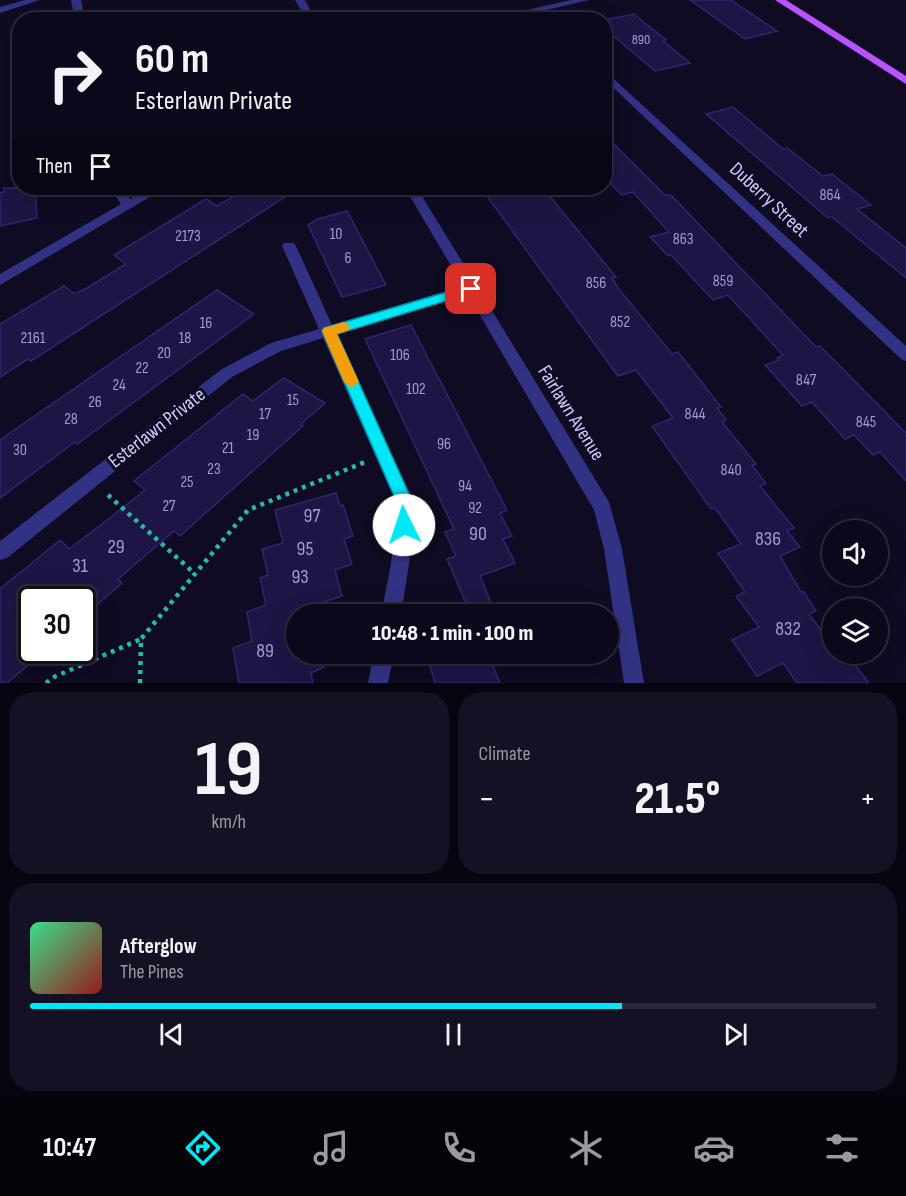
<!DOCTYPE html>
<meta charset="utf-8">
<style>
body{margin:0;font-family:"Sofia Sans Condensed",sans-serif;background:#131123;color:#f1f3f6;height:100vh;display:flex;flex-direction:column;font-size:22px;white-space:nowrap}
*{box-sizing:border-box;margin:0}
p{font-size:20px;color:#999aa2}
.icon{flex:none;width:33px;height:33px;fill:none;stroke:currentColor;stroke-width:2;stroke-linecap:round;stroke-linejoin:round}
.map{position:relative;height:683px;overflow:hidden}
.drawer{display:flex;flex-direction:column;gap:9px;padding:9px;background:#06040e;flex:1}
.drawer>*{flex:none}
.banner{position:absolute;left:12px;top:12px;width:600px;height:183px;border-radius:24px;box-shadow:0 6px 24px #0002,0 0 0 2px #2a2939;background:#0a081a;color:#f1f3f6;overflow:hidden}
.tools{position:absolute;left:822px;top:520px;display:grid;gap:12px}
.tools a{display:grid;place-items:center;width:66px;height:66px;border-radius:50%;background:#0a081a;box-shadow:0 6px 24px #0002,0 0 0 2px #2a2939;font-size:30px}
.speed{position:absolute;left:18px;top:586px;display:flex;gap:12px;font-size:30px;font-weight:700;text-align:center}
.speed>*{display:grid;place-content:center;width:78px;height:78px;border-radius:50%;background:#0a081a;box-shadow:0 6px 24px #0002,0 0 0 2px #2a2939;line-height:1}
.speed .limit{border:3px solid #111;border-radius:9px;background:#fff;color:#111}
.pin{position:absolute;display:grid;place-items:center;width:51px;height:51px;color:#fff;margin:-26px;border-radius:12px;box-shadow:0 3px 9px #0006}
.me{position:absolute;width:66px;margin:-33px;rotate:356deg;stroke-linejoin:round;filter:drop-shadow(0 0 4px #0008)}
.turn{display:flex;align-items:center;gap:21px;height:126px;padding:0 24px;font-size:27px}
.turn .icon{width:78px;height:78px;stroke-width:2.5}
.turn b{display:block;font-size:42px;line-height:51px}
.then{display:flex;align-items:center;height:57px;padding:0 24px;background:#0003;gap:12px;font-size:22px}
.big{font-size:45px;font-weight:800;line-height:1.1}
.drawer .widget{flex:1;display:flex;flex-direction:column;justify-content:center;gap:9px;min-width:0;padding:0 21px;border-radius:24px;background:#131123}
.drawer .dial{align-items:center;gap:0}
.dial b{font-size:78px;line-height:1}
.song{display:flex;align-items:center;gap:18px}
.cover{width:72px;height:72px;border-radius:9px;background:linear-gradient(135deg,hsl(150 70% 55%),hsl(0 70% 35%))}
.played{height:6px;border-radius:3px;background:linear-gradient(90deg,#00e8f7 70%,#2a2939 70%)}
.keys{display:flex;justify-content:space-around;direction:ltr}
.heat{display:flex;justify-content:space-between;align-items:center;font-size:33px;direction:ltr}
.drawer .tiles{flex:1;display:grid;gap:9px;grid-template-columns:1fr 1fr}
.widget:last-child{grid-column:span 2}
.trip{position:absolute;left:286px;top:604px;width:333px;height:60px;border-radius:30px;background:#0a081a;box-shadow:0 6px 24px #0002,0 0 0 2px #2a2939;font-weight:800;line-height:60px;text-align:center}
.menu{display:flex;height:96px;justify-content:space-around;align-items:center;background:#04030a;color:#999aa2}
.menu .icon{width:42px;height:42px}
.menu .active{color:#00e8f7}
.menu b{font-size:27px;color:#f1f3f6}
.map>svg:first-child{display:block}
.building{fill:#1d1544;stroke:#312572;stroke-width:1.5}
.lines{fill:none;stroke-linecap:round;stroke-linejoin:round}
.path{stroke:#22bcad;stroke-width:4.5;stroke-dasharray:4 5;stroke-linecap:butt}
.minor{fill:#323285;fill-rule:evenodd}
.major{fill:#b853ff;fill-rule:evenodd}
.route{fill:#00e8f7;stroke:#0097a1;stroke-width:1.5}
.slow{fill:#f59e0b}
.labels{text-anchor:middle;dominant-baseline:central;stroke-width:6;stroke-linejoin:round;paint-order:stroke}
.far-number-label{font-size:14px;fill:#a29ed0}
.number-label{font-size:16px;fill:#a29ed0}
.street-label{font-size:20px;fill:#cfccff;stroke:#0e0b22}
.near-number-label{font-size:20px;fill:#a29ed0}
</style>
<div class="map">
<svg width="906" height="683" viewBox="0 0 906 683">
<rect width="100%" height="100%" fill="#0e0b22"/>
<g class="building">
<polygon points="690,0 731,0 777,31 745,39"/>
<polygon points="634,14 666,40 663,41 690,63 655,71 604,28 604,20"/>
<polygon points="733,107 783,149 787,148 823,176 832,174 871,205 857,209 906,248 906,278 832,217 828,218 706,114"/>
<polygon points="604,134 665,195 671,195 816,347 820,346 906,433 906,481 880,452 873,455 854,435 845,439 812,402 802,406 765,365 779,360 777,358 783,355 728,295 713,300 671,255 668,256 650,237 669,232 633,192 622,195 604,177"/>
<polygon points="4,188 35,188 37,218 0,226 0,193 4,192"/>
<polygon points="248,188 299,188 31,361 28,359 0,377 0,324 64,286 75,294 87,288 126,264 114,255 206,199 217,206"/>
<polygon points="481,188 543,188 616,277 612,278 618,288 672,354 678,352 721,407 717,408 726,420 722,422 756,464 752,465 766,484 760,486 794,528 787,531 800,547 780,556 801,592 804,592 816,611 809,614 832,645 832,654 847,654 869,683 797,683 783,663 757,676 732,640 759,627 736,596 745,592 718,553 741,544 715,508 711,509 652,426 673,418 636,370 618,376"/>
<polygon points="347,211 386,285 342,297 308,225 318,219"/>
<polygon points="217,290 254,314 77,444 75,442 0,498 0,440"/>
<polygon points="411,325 507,510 500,513 512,536 503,539 515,563 480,576 496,615 471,615 447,559 456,556 445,532 454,529 365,339"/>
<polygon points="284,378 325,403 301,424 303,426 180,536 174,531 118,579 122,583 82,618 82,600 32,600 32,662 7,683 0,683 0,589 60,540 69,549 111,517 145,490 134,481 243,394 253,401"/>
<polygon points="336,493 340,506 343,505 353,536 344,539 352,564 335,570 342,596 324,602 327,615 297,615 297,654 320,654 324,667 311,673 313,683 239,683 233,648 252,641 247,612 266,605 260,578 268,575 262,549 283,543 275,510"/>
<polygon points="440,654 498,654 502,663 493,666 500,683 435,683 429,663 442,659"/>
</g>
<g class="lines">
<g class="path">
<polyline points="108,495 194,573"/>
<polyline points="46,683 54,677 141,639"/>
<polyline points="140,683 141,639 248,510 365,462"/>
</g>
<g class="minor">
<polygon points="25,0 40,0 0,13 0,7"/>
<polygon points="71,0 81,0 85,20 75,20"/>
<polygon points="295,0 305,0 316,20 307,20"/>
<polygon points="571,0 589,0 503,20 483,20"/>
<polygon points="604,70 906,346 906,361 901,359 604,79"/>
<polygon points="110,188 122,188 130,199 151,188 165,188 0,285 0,274 121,204"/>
<polygon points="405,188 417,188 609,502 622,549 644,683 624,683 604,549 594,510 468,295 336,334 415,505 409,564 401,615 381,615 391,564 397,505 323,338 281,351 232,377 7,558 0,560 0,541 222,369 271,343 319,329 282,246 284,243 294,243 296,246 332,325 463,286"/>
<polygon points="374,654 394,654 388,683 368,683"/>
</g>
<polygon class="major" points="775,0 786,0 906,76 906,84"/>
</g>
<polygon class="route" points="471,285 475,286 477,289 475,292 337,334 414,505 410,530 404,532 398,530 396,525 398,505 322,331 324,328"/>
<polygon class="slow" points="344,322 351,327 349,330 337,334 359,382 351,388 344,382 322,331 324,328"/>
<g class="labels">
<g class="far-number-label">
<text x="641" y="39">890</text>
</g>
<g class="number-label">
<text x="830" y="195">864</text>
<text x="336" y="234">10</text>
<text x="188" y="236">2173</text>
<text x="683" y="239">863</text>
<text x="348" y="258">6</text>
<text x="723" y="281">859</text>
<text x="596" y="283">856</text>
<text x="620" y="322">852</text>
<text x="206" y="323">16</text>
<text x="33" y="338">2161</text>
<text x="185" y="338">18</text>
<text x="164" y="353">20</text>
<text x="400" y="355">106</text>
<text x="142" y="368">22</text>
<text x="806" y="380">847</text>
<text x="119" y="385">24</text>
<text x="416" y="389">102</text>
<text x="293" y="400">15</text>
<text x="95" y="402">26</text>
<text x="265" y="414">17</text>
<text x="695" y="414">844</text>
<text x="71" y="419">28</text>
<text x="866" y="422">845</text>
<text x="253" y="435">19</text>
<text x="444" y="444">96</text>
<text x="228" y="448">21</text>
<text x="20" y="450">30</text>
<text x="214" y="469">23</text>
<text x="731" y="470">840</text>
<text x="187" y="482">25</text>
<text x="465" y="486">94</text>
<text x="169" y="506">27</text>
<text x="475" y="508">92</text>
</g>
<g class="street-label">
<text transform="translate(769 200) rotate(43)">Duberry Street</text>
<text transform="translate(571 413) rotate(58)">Fairlawn Avenue</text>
<text transform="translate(157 428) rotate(-38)">Esterlawn Private</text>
</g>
<g class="near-number-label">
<text x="312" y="516">97</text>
<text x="478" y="534">90</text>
<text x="768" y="539">836</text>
<text x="116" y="547">29</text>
<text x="305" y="549">95</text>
<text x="80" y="566">31</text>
<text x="300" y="577">93</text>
<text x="788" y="629">832</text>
<text x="265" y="651">89</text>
</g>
</g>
</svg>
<div class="tools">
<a><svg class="icon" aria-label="sound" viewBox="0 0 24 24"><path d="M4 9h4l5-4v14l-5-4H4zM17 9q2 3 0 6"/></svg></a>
<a><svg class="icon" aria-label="layers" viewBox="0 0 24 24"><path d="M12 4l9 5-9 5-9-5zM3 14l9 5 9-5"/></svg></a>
</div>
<div class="speed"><div class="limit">30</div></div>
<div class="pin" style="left:471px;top:289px;background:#d93025"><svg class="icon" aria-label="arrive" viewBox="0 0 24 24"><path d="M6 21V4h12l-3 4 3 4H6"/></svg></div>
<svg class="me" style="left:404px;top:525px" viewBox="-20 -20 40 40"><circle r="19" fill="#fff"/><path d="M0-13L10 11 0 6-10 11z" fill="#00e8f7"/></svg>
<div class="trip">10:48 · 1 min · 100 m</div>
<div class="banner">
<div class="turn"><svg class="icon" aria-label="right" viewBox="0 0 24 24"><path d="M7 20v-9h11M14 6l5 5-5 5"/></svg><div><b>60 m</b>Esterlawn Private</div></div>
<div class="then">Then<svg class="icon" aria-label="arrive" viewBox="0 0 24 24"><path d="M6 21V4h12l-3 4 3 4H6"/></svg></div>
</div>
</div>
<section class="drawer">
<div class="tiles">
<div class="widget dial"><b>19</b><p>km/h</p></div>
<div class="widget"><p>Climate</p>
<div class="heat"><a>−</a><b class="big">21.5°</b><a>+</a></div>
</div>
<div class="widget">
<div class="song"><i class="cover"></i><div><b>Afterglow</b><p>The Pines</p></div></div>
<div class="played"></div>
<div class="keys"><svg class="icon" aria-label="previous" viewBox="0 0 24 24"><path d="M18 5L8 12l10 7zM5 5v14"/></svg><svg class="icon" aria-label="pause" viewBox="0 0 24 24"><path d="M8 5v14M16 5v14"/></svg><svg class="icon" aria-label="next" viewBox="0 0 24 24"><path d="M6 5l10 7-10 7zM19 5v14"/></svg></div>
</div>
</div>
</section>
<nav class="menu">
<b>10:47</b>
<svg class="icon active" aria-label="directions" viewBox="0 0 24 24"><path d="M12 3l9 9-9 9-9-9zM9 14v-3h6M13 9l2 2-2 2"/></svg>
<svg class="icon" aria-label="music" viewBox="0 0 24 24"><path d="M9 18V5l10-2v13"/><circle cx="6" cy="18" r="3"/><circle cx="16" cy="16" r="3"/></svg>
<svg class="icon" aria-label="phone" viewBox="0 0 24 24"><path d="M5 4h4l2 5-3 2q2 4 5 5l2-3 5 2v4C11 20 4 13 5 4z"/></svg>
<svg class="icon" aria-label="climate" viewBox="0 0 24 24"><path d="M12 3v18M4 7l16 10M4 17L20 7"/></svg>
<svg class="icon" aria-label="car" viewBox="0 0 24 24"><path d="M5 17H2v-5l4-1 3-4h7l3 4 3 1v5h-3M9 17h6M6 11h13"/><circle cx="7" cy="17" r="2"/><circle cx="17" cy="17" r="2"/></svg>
<svg class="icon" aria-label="filters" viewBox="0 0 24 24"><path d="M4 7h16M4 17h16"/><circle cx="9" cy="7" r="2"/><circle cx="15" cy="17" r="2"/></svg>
</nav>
